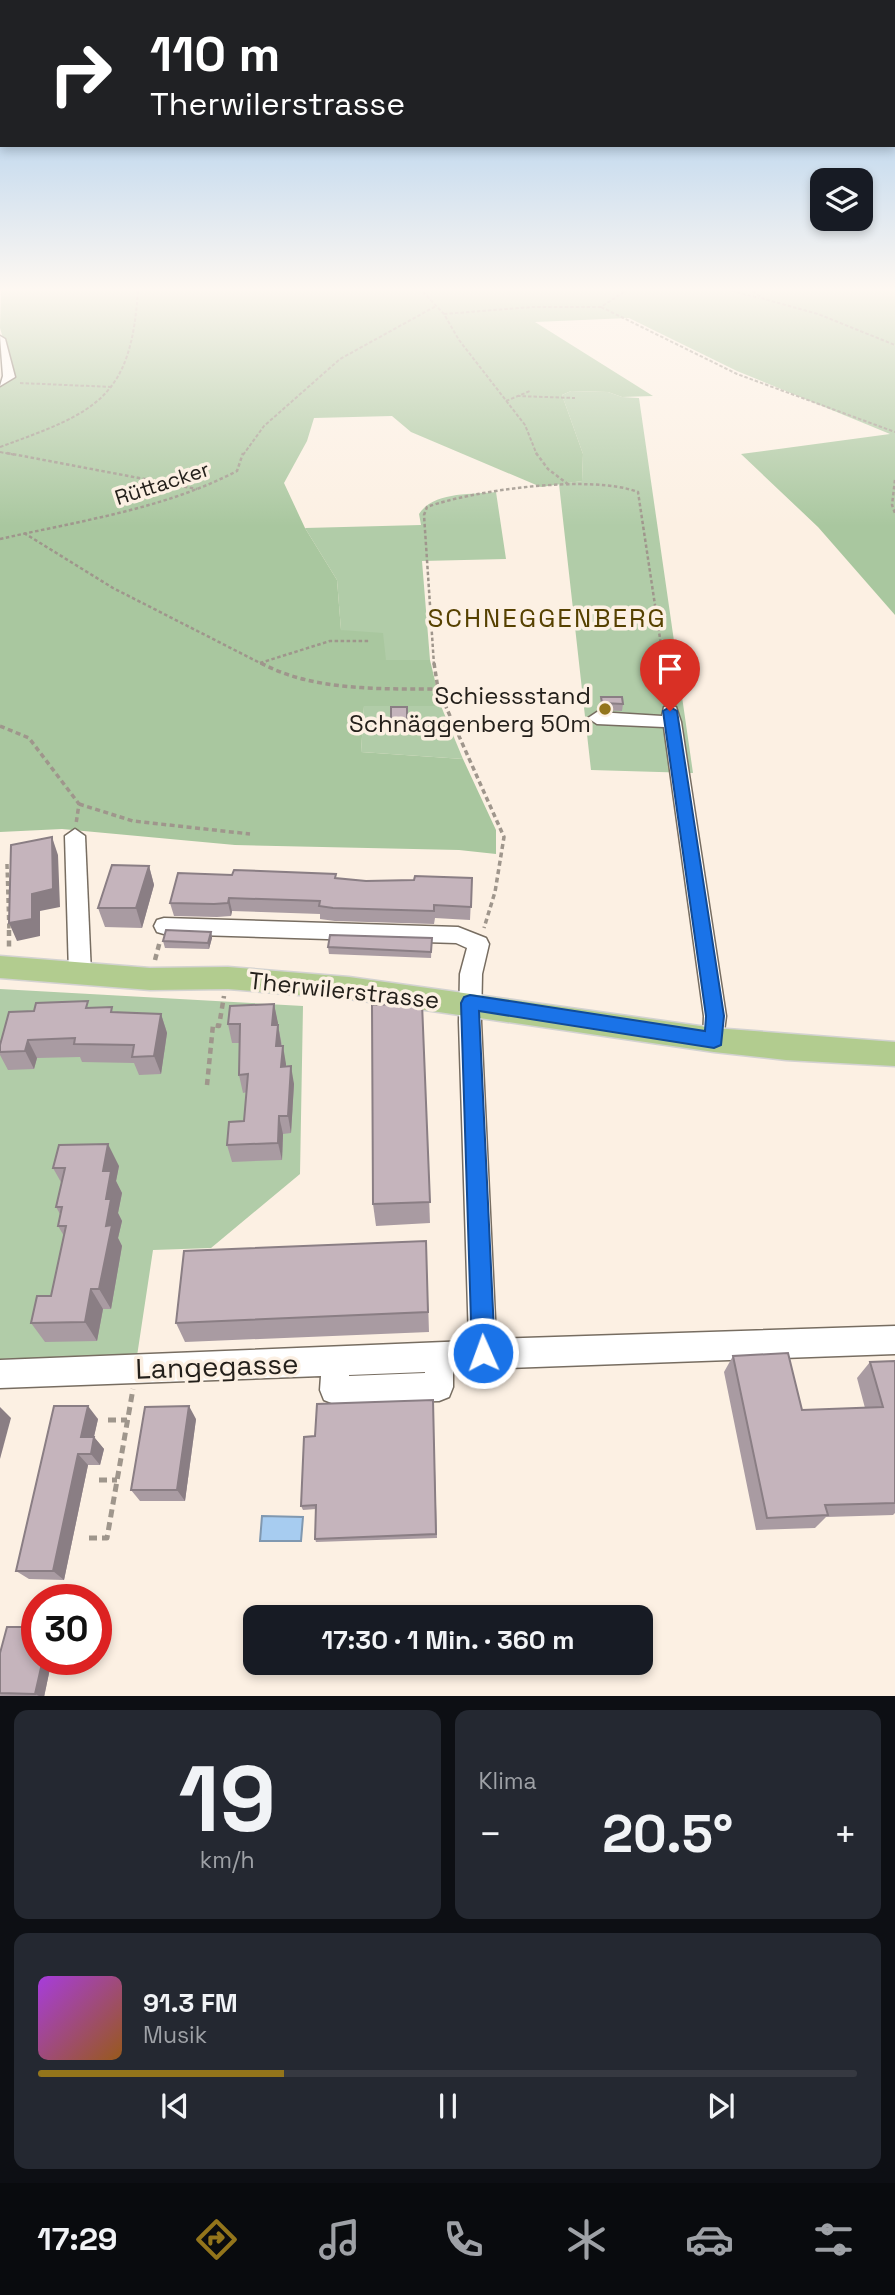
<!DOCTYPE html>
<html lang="de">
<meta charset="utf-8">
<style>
body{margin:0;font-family:"Space Grotesk",sans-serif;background:#242831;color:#f1f3f6;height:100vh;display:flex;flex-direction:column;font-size:26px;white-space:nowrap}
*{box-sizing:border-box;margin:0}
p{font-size:23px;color:#9ea1a6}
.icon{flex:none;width:38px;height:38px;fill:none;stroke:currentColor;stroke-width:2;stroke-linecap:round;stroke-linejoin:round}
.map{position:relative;height:1696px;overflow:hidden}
.details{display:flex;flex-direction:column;gap:14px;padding:14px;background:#0d0f14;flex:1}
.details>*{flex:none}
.guide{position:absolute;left:0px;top:0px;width:896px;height:147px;box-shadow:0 4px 10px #0003;background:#202124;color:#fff;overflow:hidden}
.tools{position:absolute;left:810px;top:168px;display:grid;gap:14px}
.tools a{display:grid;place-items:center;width:63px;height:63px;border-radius:14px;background:#171b24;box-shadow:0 4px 10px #0003;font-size:35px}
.speed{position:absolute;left:21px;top:1584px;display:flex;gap:14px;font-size:35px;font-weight:700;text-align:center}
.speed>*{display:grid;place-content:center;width:91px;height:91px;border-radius:50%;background:#171b24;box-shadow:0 4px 10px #0003;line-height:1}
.speed .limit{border:10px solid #d22;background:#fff;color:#111}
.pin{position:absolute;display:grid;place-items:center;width:60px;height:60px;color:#fff;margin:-72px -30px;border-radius:50% 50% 50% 0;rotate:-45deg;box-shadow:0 0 7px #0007}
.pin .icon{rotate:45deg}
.me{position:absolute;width:77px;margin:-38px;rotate:358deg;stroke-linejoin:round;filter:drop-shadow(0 0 5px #0008)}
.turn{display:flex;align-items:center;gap:24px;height:147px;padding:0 35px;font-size:32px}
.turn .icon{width:91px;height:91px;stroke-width:2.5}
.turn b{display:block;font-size:49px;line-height:60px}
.big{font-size:52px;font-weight:700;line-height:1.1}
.details .tile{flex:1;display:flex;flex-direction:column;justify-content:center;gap:10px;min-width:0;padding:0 24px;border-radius:14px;background:#242831}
.details .dial{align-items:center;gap:0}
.dial b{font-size:91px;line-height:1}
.song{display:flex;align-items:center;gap:21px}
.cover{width:84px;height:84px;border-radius:10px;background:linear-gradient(135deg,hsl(280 70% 55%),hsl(30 70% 35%))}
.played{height:7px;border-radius:4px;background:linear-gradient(90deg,#93751b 30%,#363941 30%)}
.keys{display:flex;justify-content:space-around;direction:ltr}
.heat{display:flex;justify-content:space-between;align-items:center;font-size:38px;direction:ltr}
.details .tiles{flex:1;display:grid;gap:14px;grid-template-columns:1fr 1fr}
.tile:last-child{grid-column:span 2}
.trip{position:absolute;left:243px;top:1605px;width:410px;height:70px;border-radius:14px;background:#171b24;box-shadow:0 4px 10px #0003;font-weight:700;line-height:70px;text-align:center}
.dock{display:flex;height:112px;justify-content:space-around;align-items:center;background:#090b0e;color:#9ea1a6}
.dock .icon{width:49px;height:49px}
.dock .active{color:#93751b}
.dock b{font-size:32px;color:#f1f3f6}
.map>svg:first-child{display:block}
.green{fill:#b1cca8}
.forest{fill:#a9c79f}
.water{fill:#a7ccf0;stroke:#8098b0;stroke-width:2}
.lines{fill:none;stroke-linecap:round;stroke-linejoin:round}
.minor-casing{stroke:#776d61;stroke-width:3}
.major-casing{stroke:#d3d2d1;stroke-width:3}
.path-far4{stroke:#9f968c;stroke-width:2;stroke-dasharray:3.5 2;stroke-linecap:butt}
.path-far3{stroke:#9f968c;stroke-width:2.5;stroke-dasharray:3.5 2.5;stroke-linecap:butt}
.path-far2{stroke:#9f968c;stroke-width:3.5;stroke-dasharray:5 3.5;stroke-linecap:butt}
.path-far1{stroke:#9f968c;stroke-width:4.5;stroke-dasharray:6 4.5;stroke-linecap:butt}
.path{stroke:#9f968c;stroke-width:5;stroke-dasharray:8 5;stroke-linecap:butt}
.minor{fill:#fff;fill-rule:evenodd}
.major{fill:#b2cc8f;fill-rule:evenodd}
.wall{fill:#a99ba2}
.shaded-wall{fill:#8a7e84}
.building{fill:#c5b4bc;stroke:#8a7e84;stroke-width:2}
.route{fill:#1a73e8;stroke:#114b97;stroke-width:2}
.poi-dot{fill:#93751b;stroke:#fcf0e3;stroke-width:2.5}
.labels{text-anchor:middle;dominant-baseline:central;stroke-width:7;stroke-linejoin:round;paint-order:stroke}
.far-street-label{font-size:21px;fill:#24201b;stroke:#fcf0e3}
.poi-label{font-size:24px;fill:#24201b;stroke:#fcf0e3;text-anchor:end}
.street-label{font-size:24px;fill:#24201b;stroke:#fcf0e3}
.neighbourhood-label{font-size:26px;letter-spacing:2px;fill:#564100;stroke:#fcf0e3}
.near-street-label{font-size:28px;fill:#24201b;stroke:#fcf0e3}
</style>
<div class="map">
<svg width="895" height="1697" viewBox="0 0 895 1697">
<rect width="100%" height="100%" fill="#fcf0e3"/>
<g class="green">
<polygon points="571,391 608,392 622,397 639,398 693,773 591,770 559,484 582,481 583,454 562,395"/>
<path d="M496,492L506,559L422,561L430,660H386L341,630L337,580L305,528L421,525L419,514C434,491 471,495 496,492Z"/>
<polygon points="364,706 441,706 463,759 361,752"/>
<polygon points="0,989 303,1006 300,1174 211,1248 153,1250 137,1356 0,1359"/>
</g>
<polygon class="forest" points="1,288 895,288 895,615 818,527 741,454 890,434 737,371 629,318 535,322 653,396 622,397 608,392 571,391 562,395 583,454 582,481 541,487 411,432 392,416 314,418 307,441 284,483 305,528 337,580 341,630 383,633 386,660 430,660 441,706 364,706 361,752 463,759 496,830 496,854 459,850 235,845 62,829 0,832 0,385 14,377 0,328"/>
<polygon class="water" points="262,1516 303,1517 301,1541 260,1541"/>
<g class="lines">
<defs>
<g id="minor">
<polygon points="0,336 5,339 15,377 0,386 3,376"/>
<polygon points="670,706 676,707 681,722 726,1016 722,1047 714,1050 706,1047 703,1040 704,1016 664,727 597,724 588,718 597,712 662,716 664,707"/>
<polygon points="75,829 85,836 91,974 88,980 80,983 72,980 69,974 65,836"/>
<path d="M164,918L458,927L486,938L489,944L482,974L481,1022L496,1339L895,1326V1354L453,1370V1387L449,1397L439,1401L334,1404L324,1400L320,1390L321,1376L0,1388V1360L469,1341L459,1022L460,974L467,948L456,943L164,934L157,932L154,926L157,920ZM425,1372V1373L349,1376V1375Z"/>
</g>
<polygon id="major" points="0,956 150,968 228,967 349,977 714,1028 895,1042 895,1066 786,1060 714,1052 349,999 228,989 150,990 0,978"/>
</defs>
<use href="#minor" class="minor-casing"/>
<use href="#major" class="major-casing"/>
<g class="path-far4">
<polyline points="419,288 444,314 459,340 525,425 537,455"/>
<polyline points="721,288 759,298"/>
<polyline points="748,288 764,299 818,314 895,345"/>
<polyline points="601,307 737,374 895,432"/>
<polyline points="444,314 532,307 601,307 630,288"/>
<polyline points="20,383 112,387"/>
<polyline points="517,396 575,398"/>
<polyline points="506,401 530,391"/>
<path d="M0,447C96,412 132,399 138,288"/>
<polyline points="0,452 16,455"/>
<polyline points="243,455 264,426 340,359 436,306"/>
</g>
<g class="path-far3">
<polyline points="7,453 197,489"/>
<polyline points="536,453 548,469 569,485"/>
<polyline points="895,480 892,505 895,513"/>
<polyline points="24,533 113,588 264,665"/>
<path d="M0,539C79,521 164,509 237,471L243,453"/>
<polyline points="260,663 330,641 370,641"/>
<path d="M434,665L424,515L427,507C474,490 591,474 638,492L664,665"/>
</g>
<g class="path-far2">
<path d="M261,663C312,691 381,689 438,689"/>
<polyline points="434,663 438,689 504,837 495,892 484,928"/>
<polyline points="664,663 669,699"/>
<polyline points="0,726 29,738 79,804 76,824"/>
<polyline points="79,804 133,821 250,834"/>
<polyline points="7,864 9,932"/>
</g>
<g class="path-far1">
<polyline points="9,930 9,948"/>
<polyline points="155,960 160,941"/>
<polyline points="207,1085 213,1025 219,1026 224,996"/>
</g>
<g class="path">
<polyline points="108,1420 127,1420"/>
<polyline points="99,1480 117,1480"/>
<polyline points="89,1538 107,1538 133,1389"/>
</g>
<use href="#minor" class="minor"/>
<use href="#major" class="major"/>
</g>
<g class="wall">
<polygon points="601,697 623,704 622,711 601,710"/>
<polygon points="391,707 407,707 407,727 391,728"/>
<polygon points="149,866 154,885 142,928 105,927 98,908"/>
<polygon points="336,874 336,878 366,881 414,880 472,878 470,920 435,918 434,924 335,921 320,919 320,914 232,911 231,916 217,917 174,916 170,903 232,875"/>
<polygon points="211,932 212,938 209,949 165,948 163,941"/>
<polygon points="432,938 431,958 329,954 328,947"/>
<polygon points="422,1003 430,1223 376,1226 373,1204"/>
<polygon points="274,1004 286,1067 294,1084 291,1133 283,1134 282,1160 232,1162 227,1145 244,1121 247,1092 243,1093 239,1075 240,1043 232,1043 228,1024"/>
<polygon points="90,1007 114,1013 161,1014 167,1033 161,1074 139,1075 134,1063 82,1062 80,1057 37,1058 34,1069 8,1070 0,1055 0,1045"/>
<polygon points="119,1166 116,1181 122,1193 118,1213 122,1221 118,1238 122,1246 111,1309 103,1309 97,1341 45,1342 31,1323 51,1296 64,1236 58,1226 60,1214 56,1207 62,1184 53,1168"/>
<polygon points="426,1241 429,1332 185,1342 176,1323"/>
<polygon points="733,1356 802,1410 865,1408 857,1378 870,1362 895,1361 895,1513 893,1515 826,1517 815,1528 756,1530 724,1372"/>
<polygon points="433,1400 437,1538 316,1542 315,1539 316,1509 303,1510 301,1506 315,1436"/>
<polygon points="54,1406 98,1419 94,1437 104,1449 100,1465 88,1465 64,1580 29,1579 16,1571"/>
<polygon points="196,1419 185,1501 140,1501 131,1490"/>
<polygon points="0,1653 37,1659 52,1659 44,1697 0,1696"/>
</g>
<g class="shaded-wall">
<polygon points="52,837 58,855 60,907 40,911 40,936 17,941 9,923 32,894"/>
<polygon points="149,866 154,885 142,928 136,908"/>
<polygon points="229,898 232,911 231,916 228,903"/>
<polygon points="211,932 212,938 209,949 208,943"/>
<polygon points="274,1004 278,1023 276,1044 272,1025"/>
<polygon points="161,1014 167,1033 161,1074 154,1056"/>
<polygon points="278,1025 281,1043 280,1064 276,1046"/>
<polygon points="28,1040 37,1058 34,1069 25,1051"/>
<polygon points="283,1046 286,1064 285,1085 281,1067"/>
<polygon points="291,1066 294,1084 291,1133 288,1116"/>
<polygon points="279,1116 283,1134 282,1160 278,1143"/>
<polygon points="108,1144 119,1166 116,1181 122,1193 118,1213 122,1221 118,1238 122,1246 111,1309 99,1289 106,1226 106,1199 103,1171"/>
<polygon points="91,1289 103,1309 97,1341 85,1322"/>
<polygon points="88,1406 98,1419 91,1449 81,1437"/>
<polygon points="189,1406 196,1419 185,1501 177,1490"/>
<polygon points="0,1407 11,1418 0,1459"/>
<polygon points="94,1437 104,1449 100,1465 91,1454"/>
<polygon points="78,1454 88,1465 64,1580 53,1571"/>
<polygon points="43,1659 52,1659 44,1697 41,1697 35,1694"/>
</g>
<g class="building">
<polygon points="601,697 622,697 623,704 602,703"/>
<rect x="391" y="707" width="16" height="14"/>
<polygon points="52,837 53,889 32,894 32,919 9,923 11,845"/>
<polygon points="112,865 149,866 136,908 98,908"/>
<polygon points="234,870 336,874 335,878 366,881 414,880 415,876 472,878 471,907 434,905 434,911 333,908 319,906 320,901 229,898 228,903 214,904 170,903 178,873 232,875"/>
<polygon points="166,930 211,932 208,943 163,941"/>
<polygon points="330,935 432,938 431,952 328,947"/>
<polygon points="88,1001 86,1008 112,1007 111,1012 161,1014 154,1056 132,1057 134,1045 74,1044 75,1038 28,1040 25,1051 0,1052 0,1045 9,1012 34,1011 36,1003"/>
<polygon points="422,1003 430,1202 373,1204 372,1005"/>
<polygon points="274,1004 272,1025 278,1025 276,1046 283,1046 281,1067 291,1066 288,1116 279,1116 278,1143 227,1145 229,1122 244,1121 248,1074 239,1075 240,1024 228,1024 230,1006"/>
<polygon points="108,1144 103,1171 111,1171 106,1199 111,1199 106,1226 112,1225 99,1289 91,1289 85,1322 31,1323 37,1296 51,1296 66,1226 58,1226 62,1207 56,1207 65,1168 53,1168 59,1145"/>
<polygon points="426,1241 428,1312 176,1323 184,1251"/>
<polygon points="788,1353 802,1410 883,1407 870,1362 895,1361 895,1503 825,1505 828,1515 767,1518 733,1356"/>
<polygon points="433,1400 436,1534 315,1539 316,1505 301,1506 304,1437 315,1436 317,1404"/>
<polygon points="54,1406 88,1406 81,1437 94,1437 91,1454 78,1454 53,1571 16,1571"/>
<polygon points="189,1406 177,1490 131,1490 145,1407"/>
<polygon points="7,1627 37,1627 37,1659 43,1659 35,1694 0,1693 0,1653"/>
</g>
<linearGradient id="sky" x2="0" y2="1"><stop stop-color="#8ebeeb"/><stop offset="0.55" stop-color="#fef8f2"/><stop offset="1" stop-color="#fef8f2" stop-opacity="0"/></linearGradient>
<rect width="895" height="526" fill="url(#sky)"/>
<polygon class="route" points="670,707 677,711 724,1016 721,1045 714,1048 479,1011 495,1353 491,1361 483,1364 475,1361 472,1353 461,1003 464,997 470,995 705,1031 706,1016 663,711"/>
<circle class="poi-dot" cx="605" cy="709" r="7"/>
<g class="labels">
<g class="far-street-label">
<text transform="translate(162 483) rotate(-18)">Rüttacker</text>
</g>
<g class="poi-label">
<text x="591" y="695">Schiessstand<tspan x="591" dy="28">Schnäggenberg 50m</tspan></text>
</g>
<g class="street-label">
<text transform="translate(344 990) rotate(6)">Therwilerstrasse</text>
</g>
<g class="neighbourhood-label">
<text x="547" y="618">SCHNEGGENBERG</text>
</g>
<g class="near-street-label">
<text transform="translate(217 1366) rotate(-2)">Langegasse</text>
</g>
</g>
</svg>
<div class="tools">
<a><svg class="icon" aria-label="layers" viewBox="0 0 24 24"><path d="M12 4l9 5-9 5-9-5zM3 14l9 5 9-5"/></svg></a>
</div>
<div class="speed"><div class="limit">30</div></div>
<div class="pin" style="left:670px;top:711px;background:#d93025"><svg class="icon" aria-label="arrive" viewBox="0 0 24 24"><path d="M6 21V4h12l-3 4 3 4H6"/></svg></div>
<svg class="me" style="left:483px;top:1353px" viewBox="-20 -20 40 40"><circle r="17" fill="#1a73e8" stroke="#fff" stroke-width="3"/><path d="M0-11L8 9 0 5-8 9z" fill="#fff"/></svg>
<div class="trip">17:30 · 1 Min. · 360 m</div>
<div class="guide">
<div class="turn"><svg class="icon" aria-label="right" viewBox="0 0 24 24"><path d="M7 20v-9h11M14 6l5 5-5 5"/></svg><div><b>110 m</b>Therwilerstrasse</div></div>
</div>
</div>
<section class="details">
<div class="tiles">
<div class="tile dial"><b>19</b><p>km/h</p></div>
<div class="tile"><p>Klima</p>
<div class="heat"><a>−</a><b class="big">20.5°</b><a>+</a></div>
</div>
<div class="tile">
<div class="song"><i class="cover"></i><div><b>91.3 FM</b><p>Musik</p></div></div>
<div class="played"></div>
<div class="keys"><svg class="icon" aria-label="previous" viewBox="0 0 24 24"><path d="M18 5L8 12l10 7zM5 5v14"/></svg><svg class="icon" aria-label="pause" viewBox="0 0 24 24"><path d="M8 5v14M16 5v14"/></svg><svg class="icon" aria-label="next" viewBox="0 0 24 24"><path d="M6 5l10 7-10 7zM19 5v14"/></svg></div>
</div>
</div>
</section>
<nav class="dock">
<b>17:29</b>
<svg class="icon active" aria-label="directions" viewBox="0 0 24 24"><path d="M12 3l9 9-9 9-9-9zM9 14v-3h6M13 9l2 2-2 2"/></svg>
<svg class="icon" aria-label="music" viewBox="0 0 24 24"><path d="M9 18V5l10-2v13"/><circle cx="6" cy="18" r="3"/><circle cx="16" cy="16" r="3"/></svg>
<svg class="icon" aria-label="phone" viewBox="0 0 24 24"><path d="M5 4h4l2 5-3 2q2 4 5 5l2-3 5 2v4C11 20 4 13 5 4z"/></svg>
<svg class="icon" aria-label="climate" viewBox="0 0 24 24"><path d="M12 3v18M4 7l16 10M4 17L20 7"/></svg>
<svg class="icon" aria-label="car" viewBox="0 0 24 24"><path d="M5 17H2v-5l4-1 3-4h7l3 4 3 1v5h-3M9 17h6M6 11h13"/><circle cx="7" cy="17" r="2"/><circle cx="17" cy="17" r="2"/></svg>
<svg class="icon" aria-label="filters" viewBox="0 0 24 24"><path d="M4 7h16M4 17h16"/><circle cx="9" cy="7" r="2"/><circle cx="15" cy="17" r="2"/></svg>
</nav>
